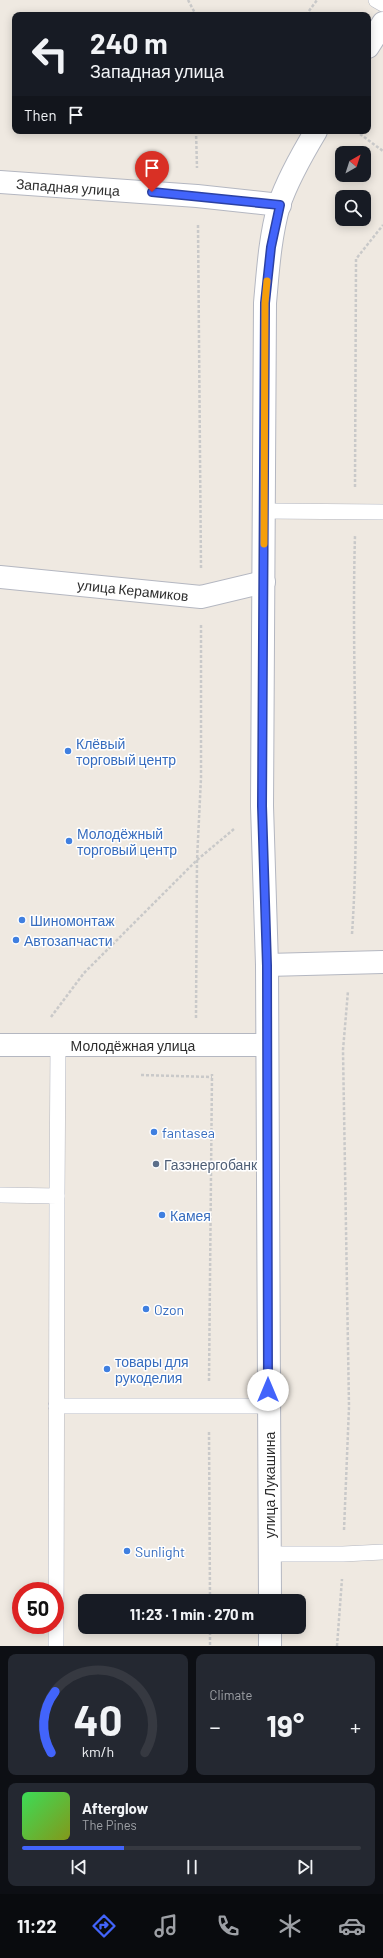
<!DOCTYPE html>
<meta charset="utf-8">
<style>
body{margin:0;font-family:Barlow,sans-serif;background:#242831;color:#f1f3f6;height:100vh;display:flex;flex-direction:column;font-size:15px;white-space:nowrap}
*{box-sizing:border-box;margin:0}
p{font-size:13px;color:#9ea1a6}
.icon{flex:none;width:22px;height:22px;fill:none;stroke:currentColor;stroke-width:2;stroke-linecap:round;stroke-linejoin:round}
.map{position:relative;height:1646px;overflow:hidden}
.details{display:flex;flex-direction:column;gap:8px;padding:8px;background:#0d0f14;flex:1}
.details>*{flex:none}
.banner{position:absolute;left:12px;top:12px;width:359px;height:122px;border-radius:8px;box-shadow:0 2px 10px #0003;background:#171b24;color:#f1f3f6;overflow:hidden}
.needle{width:26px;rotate:39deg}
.tools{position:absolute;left:335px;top:146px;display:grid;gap:8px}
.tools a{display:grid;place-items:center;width:36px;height:36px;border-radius:8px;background:#171b24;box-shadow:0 2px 10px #0003;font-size:20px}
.speed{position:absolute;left:12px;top:1582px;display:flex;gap:8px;font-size:20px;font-weight:700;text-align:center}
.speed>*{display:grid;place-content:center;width:52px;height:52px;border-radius:50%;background:#171b24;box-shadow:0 2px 10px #0003;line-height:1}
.speed .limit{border:6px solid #d22;background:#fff;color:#111}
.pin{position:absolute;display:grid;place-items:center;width:34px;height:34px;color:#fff;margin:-41px -17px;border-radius:50% 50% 50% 0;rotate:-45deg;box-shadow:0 0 4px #0007}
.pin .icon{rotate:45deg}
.me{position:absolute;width:44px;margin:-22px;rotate:0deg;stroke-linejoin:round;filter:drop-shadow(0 0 3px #0008)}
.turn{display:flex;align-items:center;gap:14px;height:84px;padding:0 12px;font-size:18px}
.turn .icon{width:52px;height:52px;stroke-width:2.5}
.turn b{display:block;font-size:28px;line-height:34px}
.then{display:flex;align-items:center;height:38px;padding:0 12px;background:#0003;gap:8px;font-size:15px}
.big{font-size:30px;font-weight:700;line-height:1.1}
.details .tile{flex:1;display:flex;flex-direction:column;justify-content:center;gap:6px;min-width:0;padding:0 14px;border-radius:8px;background:#242831}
.details .dial{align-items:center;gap:0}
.dial svg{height:104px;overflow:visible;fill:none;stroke:#363941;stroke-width:7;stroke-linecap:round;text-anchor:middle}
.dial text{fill:#f1f3f6;stroke:none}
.song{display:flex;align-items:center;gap:12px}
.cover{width:48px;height:48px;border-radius:6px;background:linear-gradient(135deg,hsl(130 70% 55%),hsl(70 70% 35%))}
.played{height:4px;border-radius:2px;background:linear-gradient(90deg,#4264fb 30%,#363941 30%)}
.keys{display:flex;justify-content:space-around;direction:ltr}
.heat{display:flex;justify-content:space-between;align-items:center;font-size:22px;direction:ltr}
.details .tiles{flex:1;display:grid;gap:8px;grid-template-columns:1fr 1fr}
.tile:last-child{grid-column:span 2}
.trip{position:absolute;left:78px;top:1594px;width:228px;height:40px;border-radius:8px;background:#171b24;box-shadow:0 2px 10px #0003;font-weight:700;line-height:40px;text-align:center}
.tabs{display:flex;height:64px;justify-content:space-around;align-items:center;background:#090b0e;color:#9ea1a6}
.tabs .icon{width:28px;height:28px}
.tabs .current{color:#4264fb}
.tabs b{font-size:18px;color:#f1f3f6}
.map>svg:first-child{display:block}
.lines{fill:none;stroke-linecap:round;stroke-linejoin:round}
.lane-casing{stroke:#b4b7c1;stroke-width:16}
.street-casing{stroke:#b4b7c1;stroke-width:24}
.secondary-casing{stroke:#b4b7c1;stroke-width:24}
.path{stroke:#c9c9c9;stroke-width:2.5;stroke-dasharray:3 2;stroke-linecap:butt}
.lane{stroke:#fff;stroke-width:15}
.street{stroke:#fff;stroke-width:22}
.secondary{stroke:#fff;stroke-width:22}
.route-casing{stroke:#2b41a3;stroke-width:10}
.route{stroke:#4264fb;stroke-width:7}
.slow{stroke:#f59e0b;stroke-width:7}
.shop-dot{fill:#3f7fe0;stroke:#fff;stroke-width:1.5}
.service-dot{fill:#5c6f8a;stroke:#fff;stroke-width:1.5}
.labels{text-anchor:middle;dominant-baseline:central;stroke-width:3;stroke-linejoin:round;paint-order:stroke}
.street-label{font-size:14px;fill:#2e2e2e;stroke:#fff}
.shop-label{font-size:14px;fill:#366cbe;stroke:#fff;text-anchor:start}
.service-label{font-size:14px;fill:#4e5e75;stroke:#fff;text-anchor:start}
</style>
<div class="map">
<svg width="383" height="1646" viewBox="0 0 383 1646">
<rect width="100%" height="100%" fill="#efe9e1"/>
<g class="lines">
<defs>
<g id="lane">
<polyline points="376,0 383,4"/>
<polyline points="264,511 383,512"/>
<polyline points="0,1195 57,1196 56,1646"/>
<polyline points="57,1196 58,1045"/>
<polyline points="56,1406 268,1406"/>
<polyline points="269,1554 343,1554 383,1552"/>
</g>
<g id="street">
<polyline points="0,182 197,196 280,205"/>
<polyline points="0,577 201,597 264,582"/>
<polyline points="267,965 383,962"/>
</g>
<g id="secondary">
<polyline points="368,47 383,23"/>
<polyline points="0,1045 266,1045"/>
<path d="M270,1601L267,965L262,806L265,303C268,270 270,237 279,205C286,184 304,151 316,131"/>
<polyline points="270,1627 270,1646"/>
</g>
</defs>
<use href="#lane" class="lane-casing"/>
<use href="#street" class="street-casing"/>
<use href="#secondary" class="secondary-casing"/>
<g class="path">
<polyline points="188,0 196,15"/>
<polyline points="306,15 317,0"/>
<polyline points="196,131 197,168"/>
<polyline points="356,131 383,151"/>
<polyline points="198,225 201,568"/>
<polyline points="355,487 356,259 383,225"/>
<path d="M352,934C361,802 351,669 355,536"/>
<polyline points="51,1017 84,973 197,860 234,829"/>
<polyline points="196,1018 197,860 201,778 201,625"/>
<polyline points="141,1075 212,1077"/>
<polyline points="209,1381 212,1074"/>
<polyline points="209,1432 210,1601"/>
<polyline points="344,1530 349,1407 343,1050 348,991"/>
<polyline points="210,1627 210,1646"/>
<polyline points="337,1646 342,1579"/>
</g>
<use href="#lane" class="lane"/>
<use href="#street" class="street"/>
<use href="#secondary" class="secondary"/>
</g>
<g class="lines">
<defs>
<polyline id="route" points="152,192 280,205 271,247 265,303 262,806 267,966 268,1390"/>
</defs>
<use href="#route" class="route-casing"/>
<use href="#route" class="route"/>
<polyline class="slow" points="264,544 265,303 267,281"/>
</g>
<g class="shop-dot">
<circle cx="68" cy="751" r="4"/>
<circle cx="69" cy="841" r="4"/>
<circle cx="22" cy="920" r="4"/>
<circle cx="16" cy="940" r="4"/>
<circle cx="154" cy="1132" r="4"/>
<circle cx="162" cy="1215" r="4"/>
<circle cx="146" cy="1309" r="4"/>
<circle cx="107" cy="1369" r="4"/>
<circle cx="127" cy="1551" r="4"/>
</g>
<circle class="service-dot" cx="156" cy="1164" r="4"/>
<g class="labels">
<g class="street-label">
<text transform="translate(68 187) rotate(4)">Западная улица</text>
<text transform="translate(133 590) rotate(6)">улица Керамиков</text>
<text x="133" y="1045">Молодёжная улица</text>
<text transform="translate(269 1485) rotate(-90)">улица Лукашина</text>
</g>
<g class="shop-label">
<text x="76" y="743">Клёвый<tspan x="76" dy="16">торговый центр</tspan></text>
<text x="77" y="833">Молодёжный<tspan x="77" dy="16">торговый центр</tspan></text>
<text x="30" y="920">Шиномонтаж</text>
<text x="24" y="940">Автозапчасти</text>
<text x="162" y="1132">fantasea</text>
<text x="170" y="1215">Камея</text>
<text x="154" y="1309">Ozon</text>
<text x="115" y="1361">товары для<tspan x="115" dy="16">рукоделия</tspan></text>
<text x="135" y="1551">Sunlight</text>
</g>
<g class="service-label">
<text x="164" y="1164">Газэнергобанк</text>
</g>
</g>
</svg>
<div class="tools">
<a><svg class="needle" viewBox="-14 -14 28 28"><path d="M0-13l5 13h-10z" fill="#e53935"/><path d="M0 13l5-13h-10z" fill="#9ea1a6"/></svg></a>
<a><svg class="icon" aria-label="search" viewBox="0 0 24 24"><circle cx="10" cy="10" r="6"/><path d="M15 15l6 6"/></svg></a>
</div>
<div class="speed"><div class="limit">50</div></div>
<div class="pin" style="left:152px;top:192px;background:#d93025"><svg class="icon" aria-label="arrive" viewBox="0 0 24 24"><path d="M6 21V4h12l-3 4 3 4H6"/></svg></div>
<svg class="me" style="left:268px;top:1390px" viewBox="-20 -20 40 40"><circle r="19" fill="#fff"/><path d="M0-13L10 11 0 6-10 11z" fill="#4264fb"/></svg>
<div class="trip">11:23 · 1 min · 270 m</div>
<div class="banner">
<div class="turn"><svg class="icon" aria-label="left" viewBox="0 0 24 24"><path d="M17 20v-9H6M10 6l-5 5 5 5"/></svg><div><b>240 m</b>Западная улица</div></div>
<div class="then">Then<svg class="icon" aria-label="arrive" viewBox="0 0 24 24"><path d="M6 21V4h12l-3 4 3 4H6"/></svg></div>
</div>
</div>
<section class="details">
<div class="tiles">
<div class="tile dial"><svg viewBox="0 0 100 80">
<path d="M14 69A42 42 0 1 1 86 69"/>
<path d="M14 69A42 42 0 0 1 17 22" stroke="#4264fb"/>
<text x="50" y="56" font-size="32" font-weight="700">40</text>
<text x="50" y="72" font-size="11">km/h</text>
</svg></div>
<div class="tile"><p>Climate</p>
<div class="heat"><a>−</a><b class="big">19°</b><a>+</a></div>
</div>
<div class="tile">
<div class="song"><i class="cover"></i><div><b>Afterglow</b><p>The Pines</p></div></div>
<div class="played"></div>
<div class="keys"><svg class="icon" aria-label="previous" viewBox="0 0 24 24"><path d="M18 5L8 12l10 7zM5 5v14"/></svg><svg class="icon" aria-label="pause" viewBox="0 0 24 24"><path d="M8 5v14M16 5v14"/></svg><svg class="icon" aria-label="next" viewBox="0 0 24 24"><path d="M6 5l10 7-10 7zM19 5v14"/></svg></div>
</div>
</div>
</section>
<nav class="tabs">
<b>11:22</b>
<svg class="icon current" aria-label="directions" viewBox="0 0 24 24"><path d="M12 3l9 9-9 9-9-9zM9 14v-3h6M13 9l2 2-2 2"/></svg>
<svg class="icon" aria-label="music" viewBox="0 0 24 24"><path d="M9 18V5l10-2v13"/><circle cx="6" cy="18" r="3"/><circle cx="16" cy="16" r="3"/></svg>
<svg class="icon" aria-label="phone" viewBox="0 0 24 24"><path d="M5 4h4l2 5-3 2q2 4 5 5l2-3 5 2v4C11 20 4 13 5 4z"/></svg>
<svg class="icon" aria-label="climate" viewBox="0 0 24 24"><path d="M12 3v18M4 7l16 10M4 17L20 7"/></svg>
<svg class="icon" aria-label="car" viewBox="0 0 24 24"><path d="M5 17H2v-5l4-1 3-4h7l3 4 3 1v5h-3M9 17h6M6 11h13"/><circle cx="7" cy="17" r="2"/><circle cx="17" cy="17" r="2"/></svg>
</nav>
